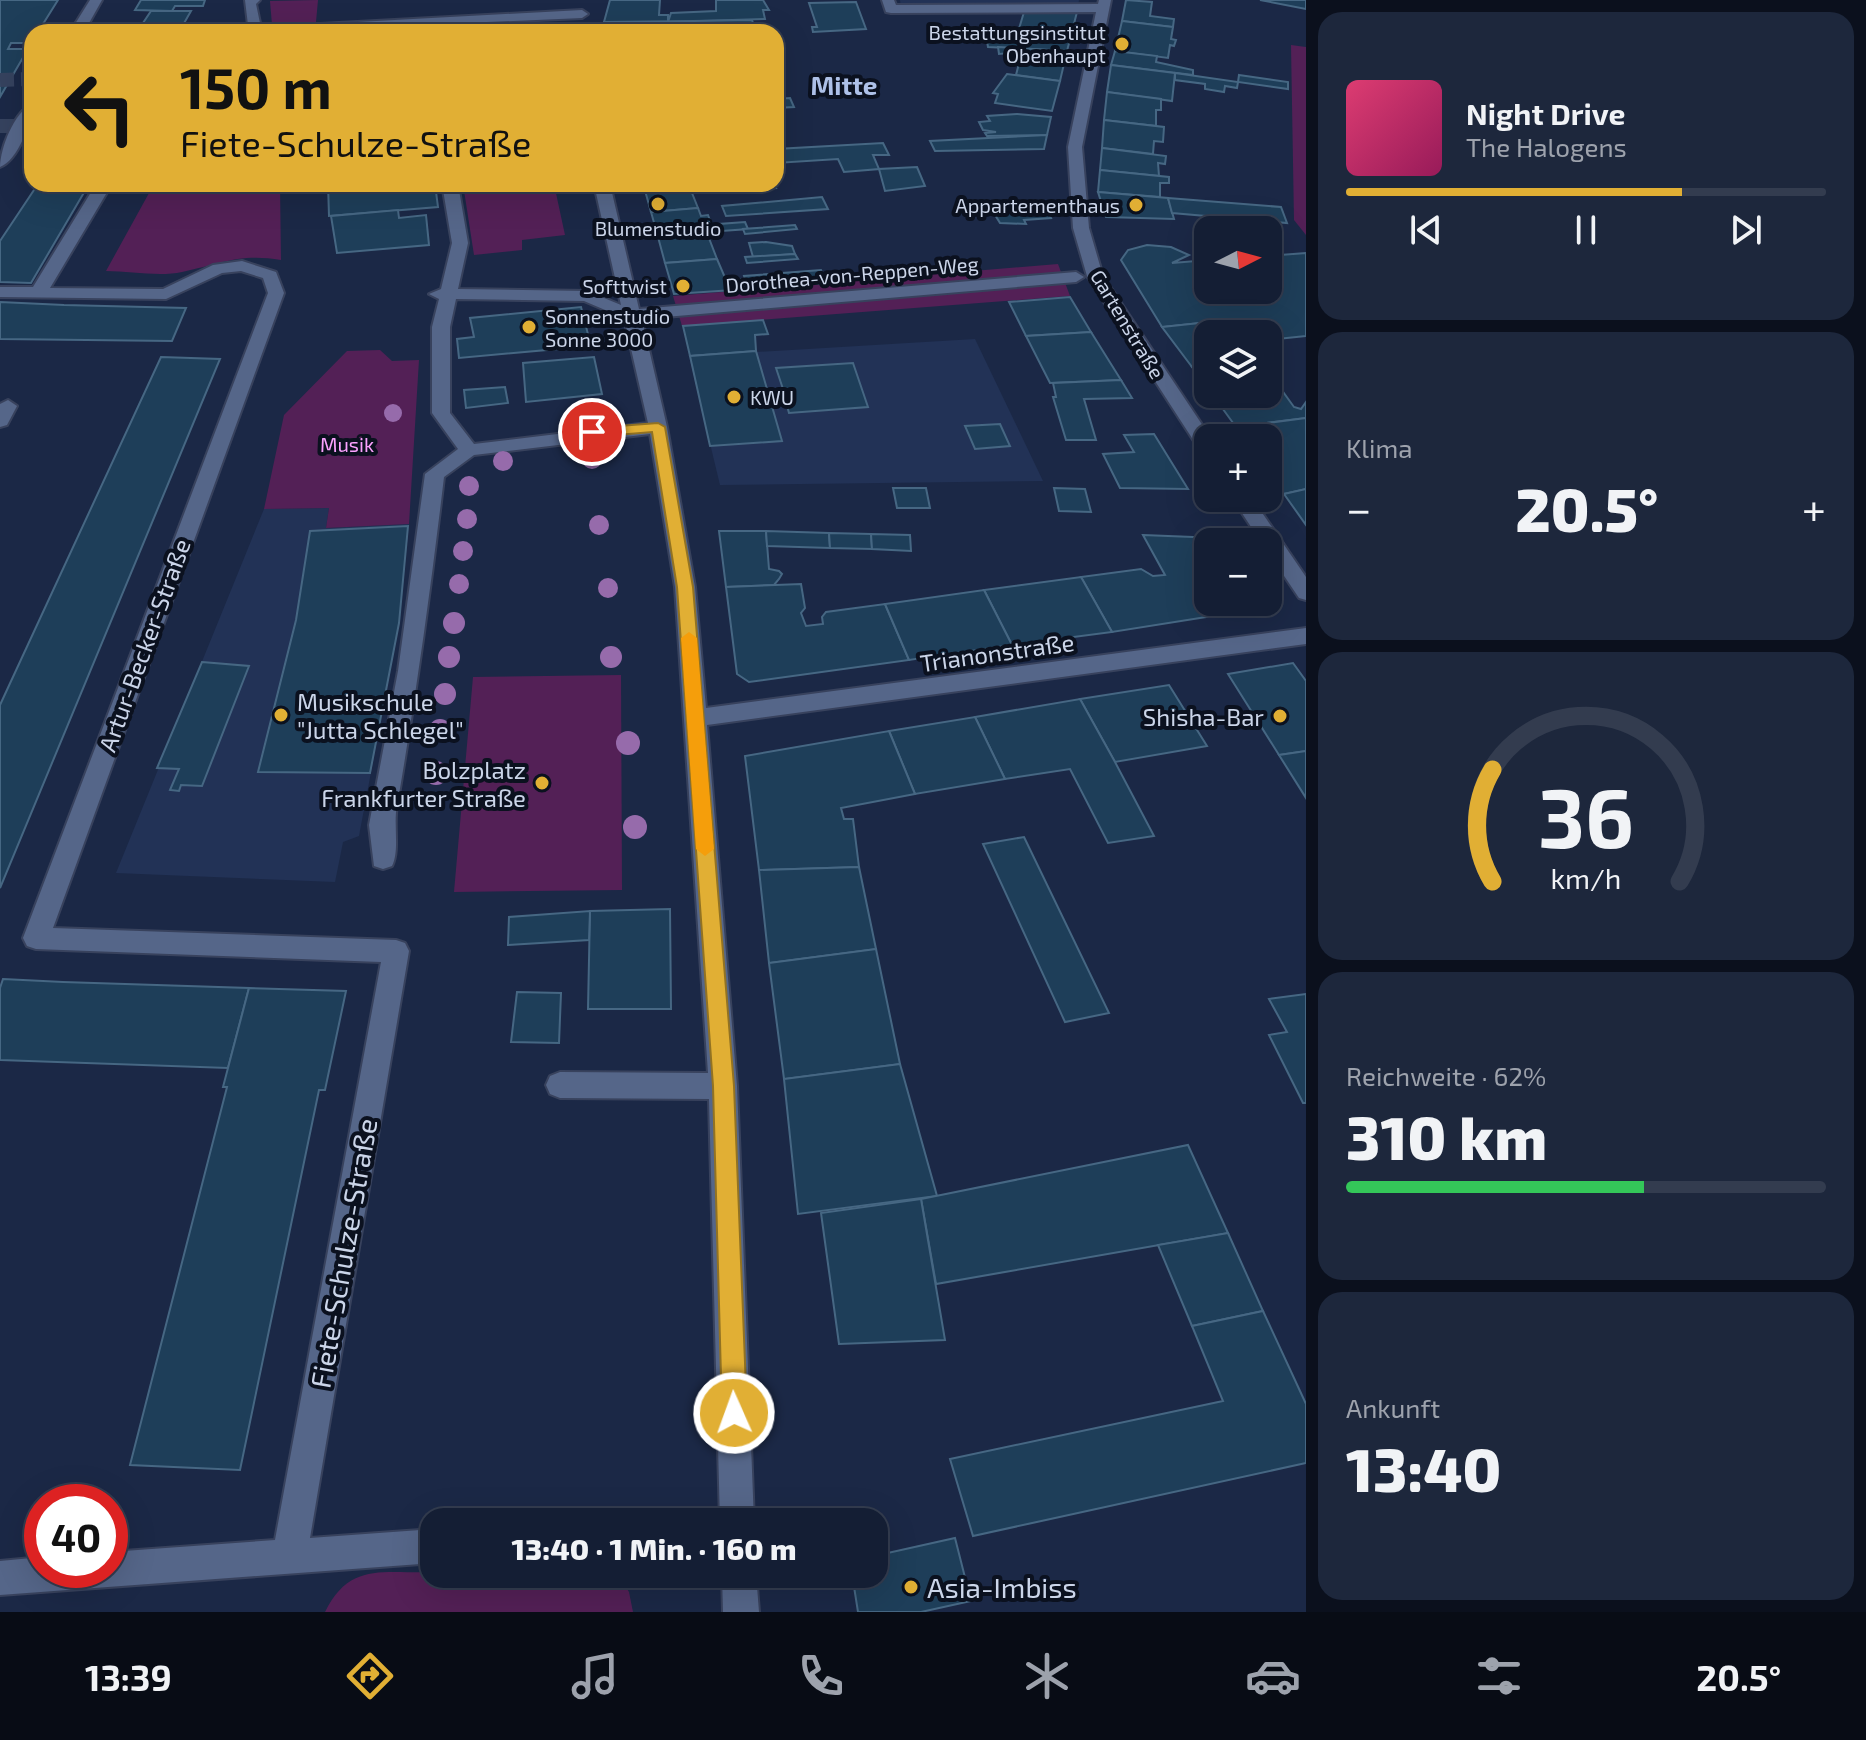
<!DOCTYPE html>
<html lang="de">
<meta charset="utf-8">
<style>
body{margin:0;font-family:"Exo 2",sans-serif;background:#1d273c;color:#f1f3f6;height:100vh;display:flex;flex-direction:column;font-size:30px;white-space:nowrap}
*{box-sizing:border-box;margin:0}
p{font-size:26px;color:#9da2ac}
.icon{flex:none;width:44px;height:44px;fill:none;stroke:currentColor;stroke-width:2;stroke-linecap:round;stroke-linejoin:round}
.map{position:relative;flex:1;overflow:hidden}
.drawer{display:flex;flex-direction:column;gap:12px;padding:12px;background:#0b101d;width:560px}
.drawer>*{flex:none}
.banner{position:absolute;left:24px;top:24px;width:760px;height:168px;border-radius:24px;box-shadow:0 8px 32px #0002,0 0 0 2px #333c4f;background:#e1af34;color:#111;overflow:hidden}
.needle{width:52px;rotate:84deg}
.buttons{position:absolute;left:1194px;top:216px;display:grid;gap:16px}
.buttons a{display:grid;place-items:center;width:88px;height:88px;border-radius:16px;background:#141e34;box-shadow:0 8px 32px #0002,0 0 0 2px #333c4f;font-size:40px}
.speed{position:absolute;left:24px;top:1484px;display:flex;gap:16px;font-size:40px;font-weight:700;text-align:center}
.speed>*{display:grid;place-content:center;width:104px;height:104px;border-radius:50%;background:#141e34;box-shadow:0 8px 32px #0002,0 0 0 2px #333c4f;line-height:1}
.speed .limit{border:12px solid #d22;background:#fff;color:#111}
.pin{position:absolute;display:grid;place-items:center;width:68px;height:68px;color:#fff;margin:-34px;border:4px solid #fff;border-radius:50%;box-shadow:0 2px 8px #0007}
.me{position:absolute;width:88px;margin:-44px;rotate:358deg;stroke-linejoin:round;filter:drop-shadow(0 0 6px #0008)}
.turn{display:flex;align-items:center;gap:28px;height:168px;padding:0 24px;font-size:36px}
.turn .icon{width:104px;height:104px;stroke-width:2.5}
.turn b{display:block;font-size:56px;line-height:68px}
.big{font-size:60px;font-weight:800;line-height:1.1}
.drawer .widget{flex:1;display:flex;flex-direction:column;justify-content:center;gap:12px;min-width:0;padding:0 28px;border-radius:24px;background:#1d273c}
.drawer .dial{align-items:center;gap:0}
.dial svg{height:208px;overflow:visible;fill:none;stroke:#333c4f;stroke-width:7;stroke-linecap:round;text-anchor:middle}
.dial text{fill:#f1f3f6;stroke:none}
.song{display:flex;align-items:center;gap:24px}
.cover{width:96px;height:96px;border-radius:12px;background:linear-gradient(135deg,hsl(340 70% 55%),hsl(330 70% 35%))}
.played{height:8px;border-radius:4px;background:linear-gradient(90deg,#e1af34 70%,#333c4f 70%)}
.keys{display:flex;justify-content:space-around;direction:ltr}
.heat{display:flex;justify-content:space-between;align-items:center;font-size:44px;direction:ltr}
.charge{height:12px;border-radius:6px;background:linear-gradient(90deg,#34c759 62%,#333c4f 0)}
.trip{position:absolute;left:420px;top:1508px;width:468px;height:80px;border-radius:24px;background:#141e34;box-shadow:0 8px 32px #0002,0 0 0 2px #333c4f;font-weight:800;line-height:80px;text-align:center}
.tab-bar{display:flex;height:128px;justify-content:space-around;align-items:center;background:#080c15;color:#9da2ac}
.tab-bar .icon{width:56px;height:56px}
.tab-bar .current{color:#e1af34}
.tab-bar b{font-size:36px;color:#f1f3f6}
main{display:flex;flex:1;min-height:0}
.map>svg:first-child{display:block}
.built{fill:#223256}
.green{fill:#532056}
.building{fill:#1e3e59;stroke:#466783;stroke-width:2}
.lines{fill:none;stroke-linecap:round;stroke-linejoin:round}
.minor-tunnel{stroke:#35425e;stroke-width:14;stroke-dasharray:14 7;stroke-linecap:butt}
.minor-casing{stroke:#38425d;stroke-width:4}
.minor{fill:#556689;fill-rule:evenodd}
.tree{fill:#966bab}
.route{fill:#e1af34;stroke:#927222;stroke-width:2}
.slow{fill:#f59e0b}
.poi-dot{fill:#e1af34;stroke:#0b111f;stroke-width:3}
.labels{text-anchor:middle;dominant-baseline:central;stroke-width:8;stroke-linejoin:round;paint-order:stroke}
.far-poi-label{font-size:20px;fill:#cbd5e9;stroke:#0b111f;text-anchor:end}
.far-street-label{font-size:20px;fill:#cbd5e9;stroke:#0b111f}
.far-park-label{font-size:20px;fill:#faa1fe;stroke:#0b111f}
.street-label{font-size:24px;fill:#cbd5e9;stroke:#0b111f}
.poi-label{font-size:24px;fill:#cbd5e9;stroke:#0b111f;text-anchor:end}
.far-district-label{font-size:26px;font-weight:bold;fill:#adc0e7;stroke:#0b111f}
.near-street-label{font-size:28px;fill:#cbd5e9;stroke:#0b111f}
.near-poi-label{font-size:28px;fill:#cbd5e9;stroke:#0b111f;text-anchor:start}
</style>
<main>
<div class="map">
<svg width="1306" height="1612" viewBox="0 0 1306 1612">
<rect width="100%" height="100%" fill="#1b2846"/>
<g class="built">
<polygon points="900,0 1079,0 1078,6 901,7"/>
<polygon points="975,339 1043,481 720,485 689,356"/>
<polygon points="329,508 326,528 409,524 399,623 359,836 343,842 335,882 116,873 264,509"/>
</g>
<g class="green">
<polygon points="318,0 316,22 272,25 270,1"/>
<polygon points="542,22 540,32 440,32 439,27"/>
<polygon points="1291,45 1306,47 1306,235 1294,220"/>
<path d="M154,184H280L281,260C240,253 220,264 182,272C159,277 130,271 106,271Z"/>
<polygon points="463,184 554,184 565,235 522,240 522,250 474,255"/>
<polygon points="1058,264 1070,296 682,326 673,296"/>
<polygon points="380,350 392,361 419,360 409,524 326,528 329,508 264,509 284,415 347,351"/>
<polygon points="621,675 622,890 454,892 473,677"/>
<path d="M434,1572L618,1574L629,1592L633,1612H325C350,1561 384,1574 434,1572Z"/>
</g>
<g class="building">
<polygon points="0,0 58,0 38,32 32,32 32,43 11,43 8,49 28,49 0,97"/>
<polygon points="141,0 205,0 203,6 175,6 172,11 135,10"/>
<polygon points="610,0 660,0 659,15 668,15 668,22 604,22"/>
<polygon points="716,0 763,0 769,10 763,10 765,19 668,22 671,13 716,11"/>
<polygon points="1126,0 1152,2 1150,16 1174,19 1173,27 1122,21"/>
<polygon points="1260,0 1306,0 1306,9"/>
<polygon points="856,2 866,29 813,32 812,27 817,27 809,3"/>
<polygon points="151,11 191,11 179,32 137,32"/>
<polygon points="1024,12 1077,12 1067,51 988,47 987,41 1015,42"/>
<polygon points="752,20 755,29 696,31 694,21"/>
<polygon points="694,21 696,31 663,31 651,27 652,32 605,32 604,22"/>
<polygon points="1122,21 1173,27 1171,39 1176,40 1174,46 1170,45 1168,58 1115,51"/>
<polygon points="998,47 1067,51 1060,81 1016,75 1022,52 999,54"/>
<polygon points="1115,51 1157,56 1156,62 1193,70 1193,75 1111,65"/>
<polygon points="1111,65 1175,73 1172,101 1107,92"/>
<polygon points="1175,73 1238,82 1237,88 1225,86 1224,92 1205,89 1205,84 1175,80"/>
<polygon points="1007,74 1060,81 1052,111 995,103 998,94 993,93"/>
<polygon points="1239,75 1288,82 1288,89 1238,82"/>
<polygon points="1107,92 1161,99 1161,110 1156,110 1156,126 1104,120"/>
<polygon points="790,98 794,107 776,108 776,99"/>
<polygon points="1017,114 1051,117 1047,135 987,136 985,133 996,132 983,130 979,122 990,121 987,116"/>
<polygon points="1104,120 1164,127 1163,142 1154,141 1153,154 1102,148"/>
<polygon points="1047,135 1044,149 935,151 930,141"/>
<polygon points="883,143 889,155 873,155 879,169 844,172 838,159 776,163 776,149"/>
<polygon points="1102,148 1166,156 1165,164 1158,163 1159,176 1100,170"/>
<polygon points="917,167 925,186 885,191 879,169"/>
<polygon points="1100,170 1169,177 1169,183 1160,183 1160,197 1098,192"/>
<polygon points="38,184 89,184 31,283 0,282 0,241"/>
<polygon points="328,184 435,184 438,207 329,216"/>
<polygon points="679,184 774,184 776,188 692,193 698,208 651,212 644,187"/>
<polygon points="1098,192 1168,198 1174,219 1106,217"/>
<polygon points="822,197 828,209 726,216 722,206"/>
<polygon points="1168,198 1281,207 1287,223 1172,213"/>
<polygon points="1045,206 1051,218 1024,220 1026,224 1000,223 992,210"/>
<polygon points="698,208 701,216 708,215 712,226 705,227 707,233 658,237 651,212"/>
<polygon points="398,210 399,218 426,215 429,245 337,253 331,216"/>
<polygon points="745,222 748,229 722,231 719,224"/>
<polygon points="795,225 797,229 745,234 743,229"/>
<polygon points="707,233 717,259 665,263 658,237"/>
<polygon points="766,242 792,246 795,254 753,257 749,243"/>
<polygon points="1147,245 1171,247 1189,255 1172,263 1208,260 1208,290 1268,290 1268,256 1306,253 1306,336 1268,340 1268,334 1240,334 1228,320 1162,327 1121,260 1128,250"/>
<polygon points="795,254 798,259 747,263 745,257"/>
<polygon points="717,259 726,280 745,279 748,289 674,294 665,263"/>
<polygon points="821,270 826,283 748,289 744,276"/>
<polygon points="1070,297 1091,332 1026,336 1009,302"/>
<polygon points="0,302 64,305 186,308 172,341 0,339"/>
<polygon points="581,307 591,346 459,358 457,339 474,337 470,318"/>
<polygon points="763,320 768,334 755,335 756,351 690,356 683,326"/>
<polygon points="1228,320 1240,334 1208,334 1208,365 1192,367 1162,327"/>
<polygon points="1091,332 1121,380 1050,383 1026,336"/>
<polygon points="756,351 782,441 710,446 690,356"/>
<polygon points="161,357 220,359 0,888 0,705"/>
<polygon points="594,357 602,394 526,402 523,363"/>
<polygon points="853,363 868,407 789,413 786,402 771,403 767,390 783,389 776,368"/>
<polygon points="1208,365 1208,389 1192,367"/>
<polygon points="1268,371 1294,407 1301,409 1306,402 1306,418 1236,427 1212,394 1268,394"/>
<polygon points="1121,380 1132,398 1084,399 1096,440 1066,440 1053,397 1056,397 1053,383"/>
<polygon points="505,387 508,403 466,408 464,390"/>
<polygon points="1306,418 1306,489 1284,494 1268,472 1268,438 1244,438 1236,427"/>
<polygon points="1000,424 1010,446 975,449 965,426"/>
<polygon points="1154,434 1188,489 1120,488 1103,454 1134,452 1124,435"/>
<polygon points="893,488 926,488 930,508 897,508"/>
<polygon points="1054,488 1085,489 1091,512 1059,511"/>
<polygon points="1306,489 1306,525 1284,494"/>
<polygon points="408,526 399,623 370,773 258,772 296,620 310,531"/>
<polygon points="719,531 766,531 769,569 779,571 782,574 779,579 774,585 726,587"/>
<polygon points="766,531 829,533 830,548 767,546"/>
<polygon points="829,533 871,534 872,549 830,548"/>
<polygon points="871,534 910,535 911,551 872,549"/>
<polygon points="1143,535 1218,538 1220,542 1208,542 1208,602 1256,602 1244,611 1112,632 1081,577 1141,569 1153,576 1165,575"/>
<polygon points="1081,577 1112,632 1012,645 984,590"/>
<polygon points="801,584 805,608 801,613 806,626 823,624 822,617 826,612 885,604 909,660 749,682 737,674 726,587"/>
<polygon points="984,590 1012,645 909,660 885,604"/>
<polygon points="202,662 249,666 202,786 181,785 179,791 170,790 179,769 157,768"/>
<polygon points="1293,663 1306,681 1306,751 1279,755 1228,674"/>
<polygon points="1169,685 1207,746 1115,762 1080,699"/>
<polygon points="1080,699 1115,762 1154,836 1108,843 1070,769 1005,779 975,717"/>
<polygon points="975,717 1005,779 915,794 889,731"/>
<polygon points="889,731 915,794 841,808 844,819 853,819 859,867 759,870 745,756"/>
<polygon points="1306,751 1306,798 1279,755"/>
<polygon points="1024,837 1109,1013 1065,1022 983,844"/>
<polygon points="859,867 876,949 769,963 759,870"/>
<polygon points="670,909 671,1009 588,1009 590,911"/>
<polygon points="590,911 589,940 508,945 509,917"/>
<polygon points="876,949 900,1064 784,1079 769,963"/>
<polygon points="3,979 63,982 249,988 228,1068 0,1060 0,988"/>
<polygon points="249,988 346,991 325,1090 319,1090 240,1470 130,1465 227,1087 223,1087"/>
<polygon points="517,992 561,993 559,1043 511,1042"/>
<polygon points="1306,994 1306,1103 1303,1103 1269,1035 1287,1032 1269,999"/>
<polygon points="900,1064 937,1196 798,1214 784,1079"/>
<polygon points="1188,1145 1228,1233 936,1284 921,1199"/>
<polygon points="921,1199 945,1340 839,1344 821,1213"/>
<polygon points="1228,1233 1263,1311 1192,1326 1158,1245"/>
<polygon points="1263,1311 1306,1404 1306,1463 973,1536 950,1459 1223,1401 1192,1326"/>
<polygon points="955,1538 971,1601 921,1612 858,1612 852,1574 874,1574 874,1556"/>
</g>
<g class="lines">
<g class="minor-tunnel">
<polyline points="0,80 32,79"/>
<polyline points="0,126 21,126"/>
</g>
<defs>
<g id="minor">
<polygon points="90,0 102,0 84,32 70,32"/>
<polygon points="245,0 260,0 256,4 260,23 265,27 582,10 588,14 582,18 255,32 248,25"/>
<polygon points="882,0 894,0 896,5 1098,4 1099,0 1111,0 1082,147 1089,228 1103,276 1211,438 1208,454 1201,452 1087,276 1073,228 1068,147 1096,12 891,13 886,12"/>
<path d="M32,104C32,122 18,160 0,167C0,149 14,112 32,104Z"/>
<polygon points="96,184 112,184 50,288 163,289 213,265 242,261 276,272 284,293 53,928 396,940 405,943 409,951 310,1538 434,1529 434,1563 0,1595 0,1561 42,1557 42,1570 110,1570 110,1552 275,1540 381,962 36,949 27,946 23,938 268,293 263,278 241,271 222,273 166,299 0,297 0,287 33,287"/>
<path d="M442,184H458L468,243L458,289L587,291L621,305L594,184H610L639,309L1076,272L1084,277L1076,282L642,319L667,427L695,587L706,708L1306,628V644L707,725L737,1086L754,1522H720L709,1099L560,1098L550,1094L546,1085L550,1076L560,1072L708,1073L675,587L650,434L474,455L444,477C431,587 416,696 397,806C393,824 400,850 392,866L383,869L374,866L369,825L398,671L425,474L458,449L432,413V327L439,299L429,294L441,289L452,243ZM456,299L584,301L624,318L648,423L474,444L450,413V327Z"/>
<polygon points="8,400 17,406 7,425 0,427 0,404"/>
<polygon points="1232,498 1252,498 1306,577 1306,600 1299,598 1268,552 1268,542 1261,542"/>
<polygon points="722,1574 756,1574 759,1612 723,1612"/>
</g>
</defs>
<use href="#minor" class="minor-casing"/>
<use href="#minor" class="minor"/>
</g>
<g class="tree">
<circle cx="393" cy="413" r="9"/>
<circle cx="592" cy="459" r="10"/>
<circle cx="503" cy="461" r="10"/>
<circle cx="469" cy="486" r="10"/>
<circle cx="467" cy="519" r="10"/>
<circle cx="599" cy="525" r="10"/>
<circle cx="463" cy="551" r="10"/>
<circle cx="459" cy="584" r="10"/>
<circle cx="608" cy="588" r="10"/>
<circle cx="454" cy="623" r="11"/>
<circle cx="449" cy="657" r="11"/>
<circle cx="611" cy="657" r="11"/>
<circle cx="445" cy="694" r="11"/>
<circle cx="440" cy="730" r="11"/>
<circle cx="628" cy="743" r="12"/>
<circle cx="436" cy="773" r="12"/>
<circle cx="635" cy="827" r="12"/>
</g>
<polygon class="route" points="658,423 665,427 693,587 734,1086 747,1413 743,1421 734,1425 725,1421 722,1413 713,1086 677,587 652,432 592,437 585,432 592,428"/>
<polygon class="slow" points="689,632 697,638 714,849 705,856 696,849 681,638"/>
<g class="poi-dot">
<circle cx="1122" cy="44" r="8"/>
<circle cx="658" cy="204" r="8"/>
<circle cx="1136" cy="205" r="8"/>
<circle cx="683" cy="286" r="8"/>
<circle cx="529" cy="327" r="8"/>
<circle cx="734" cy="397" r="8"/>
<circle cx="281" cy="715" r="8"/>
<circle cx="1280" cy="716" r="8"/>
<circle cx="542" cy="783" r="8"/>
<circle cx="911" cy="1587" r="8"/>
</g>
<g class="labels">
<g class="far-poi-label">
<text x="1106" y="32">Bestattungsinstitut<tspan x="1106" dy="23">Obenhaupt</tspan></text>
<text x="1120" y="205">Appartementhaus</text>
<text x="658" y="228" text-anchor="middle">Blumenstudio</text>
<text x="667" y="286">Softtwist</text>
<text x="545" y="316" text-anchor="start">Sonnenstudio<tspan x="545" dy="23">Sonne 3000</tspan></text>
<text x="750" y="397" text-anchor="start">KWU</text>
</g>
<g class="far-street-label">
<text transform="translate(852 274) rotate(-5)">Dorothea-von-Reppen-Weg</text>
<text transform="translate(1128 324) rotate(59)">Gartenstraße</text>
</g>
<g class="far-park-label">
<text x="347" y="444">Musik</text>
</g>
<g class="street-label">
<text transform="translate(144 645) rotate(-70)">Artur-Becker-Straße</text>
<text transform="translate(997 652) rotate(-8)">Trianonstraße</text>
</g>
<g class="poi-label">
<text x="297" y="701" text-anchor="start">Musikschule<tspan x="297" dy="28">"Jutta Schlegel"</tspan></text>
<text x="1264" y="716">Shisha-Bar</text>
<text x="526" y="769">Bolzplatz<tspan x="526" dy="28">Frankfurter Straße</tspan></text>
</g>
<g class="far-district-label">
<text x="844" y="84">Mitte</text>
</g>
<g class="near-street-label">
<text transform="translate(343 1253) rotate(-80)">Fiete-Schulze-Straße</text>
</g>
<g class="near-poi-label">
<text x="927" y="1587">Asia-Imbiss</text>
</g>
</g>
</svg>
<div class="buttons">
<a><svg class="needle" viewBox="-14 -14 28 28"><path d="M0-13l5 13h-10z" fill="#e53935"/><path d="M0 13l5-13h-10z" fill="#9da2ac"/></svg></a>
<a><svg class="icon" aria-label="layers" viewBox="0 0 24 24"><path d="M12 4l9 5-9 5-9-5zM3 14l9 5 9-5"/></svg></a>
<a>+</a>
<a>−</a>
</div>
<div class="speed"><div class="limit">40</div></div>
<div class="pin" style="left:592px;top:432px;background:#d93025"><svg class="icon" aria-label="arrive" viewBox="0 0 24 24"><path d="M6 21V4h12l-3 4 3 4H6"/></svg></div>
<svg class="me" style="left:734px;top:1413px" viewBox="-20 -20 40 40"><circle r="17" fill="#e1af34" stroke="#fff" stroke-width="3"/><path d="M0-11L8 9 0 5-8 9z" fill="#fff"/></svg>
<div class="trip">13:40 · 1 Min. · 160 m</div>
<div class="banner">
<div class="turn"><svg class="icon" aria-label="left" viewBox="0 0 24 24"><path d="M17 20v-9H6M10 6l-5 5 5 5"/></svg><div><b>150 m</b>Fiete-Schulze-Straße</div></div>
</div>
</div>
<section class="drawer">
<div class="widget">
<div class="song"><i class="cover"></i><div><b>Night Drive</b><p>The Halogens</p></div></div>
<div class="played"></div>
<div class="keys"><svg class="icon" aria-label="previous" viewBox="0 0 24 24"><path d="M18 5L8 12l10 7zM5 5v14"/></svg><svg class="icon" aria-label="pause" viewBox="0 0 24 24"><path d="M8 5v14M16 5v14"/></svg><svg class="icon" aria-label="next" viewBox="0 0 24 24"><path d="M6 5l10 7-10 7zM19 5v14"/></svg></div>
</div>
<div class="widget"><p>Klima</p>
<div class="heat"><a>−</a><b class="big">20.5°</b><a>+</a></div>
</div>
<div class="widget dial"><svg viewBox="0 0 100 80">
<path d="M14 69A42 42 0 1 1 86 69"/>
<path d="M14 69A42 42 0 0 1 14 26" stroke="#e1af34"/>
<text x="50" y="56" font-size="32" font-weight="700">36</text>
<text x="50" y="72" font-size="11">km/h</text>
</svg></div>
<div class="widget"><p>Reichweite · 62%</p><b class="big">310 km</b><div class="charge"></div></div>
<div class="widget"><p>Ankunft</p><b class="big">13:40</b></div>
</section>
</main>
<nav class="tab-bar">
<b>13:39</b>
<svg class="icon current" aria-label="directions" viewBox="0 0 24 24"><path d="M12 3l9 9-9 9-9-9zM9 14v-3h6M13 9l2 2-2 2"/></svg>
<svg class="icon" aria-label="music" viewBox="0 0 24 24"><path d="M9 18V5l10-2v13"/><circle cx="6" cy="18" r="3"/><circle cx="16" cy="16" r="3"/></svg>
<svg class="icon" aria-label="phone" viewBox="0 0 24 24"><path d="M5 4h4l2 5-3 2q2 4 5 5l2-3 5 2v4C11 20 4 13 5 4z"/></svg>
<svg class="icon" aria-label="climate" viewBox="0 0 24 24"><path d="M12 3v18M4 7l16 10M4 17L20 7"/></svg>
<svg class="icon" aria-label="car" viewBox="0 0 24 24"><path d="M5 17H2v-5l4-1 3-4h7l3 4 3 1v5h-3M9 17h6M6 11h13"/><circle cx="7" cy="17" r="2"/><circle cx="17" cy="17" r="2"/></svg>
<svg class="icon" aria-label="filters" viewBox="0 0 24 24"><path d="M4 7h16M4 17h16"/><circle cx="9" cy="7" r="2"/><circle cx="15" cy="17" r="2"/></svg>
<b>20.5°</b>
</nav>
